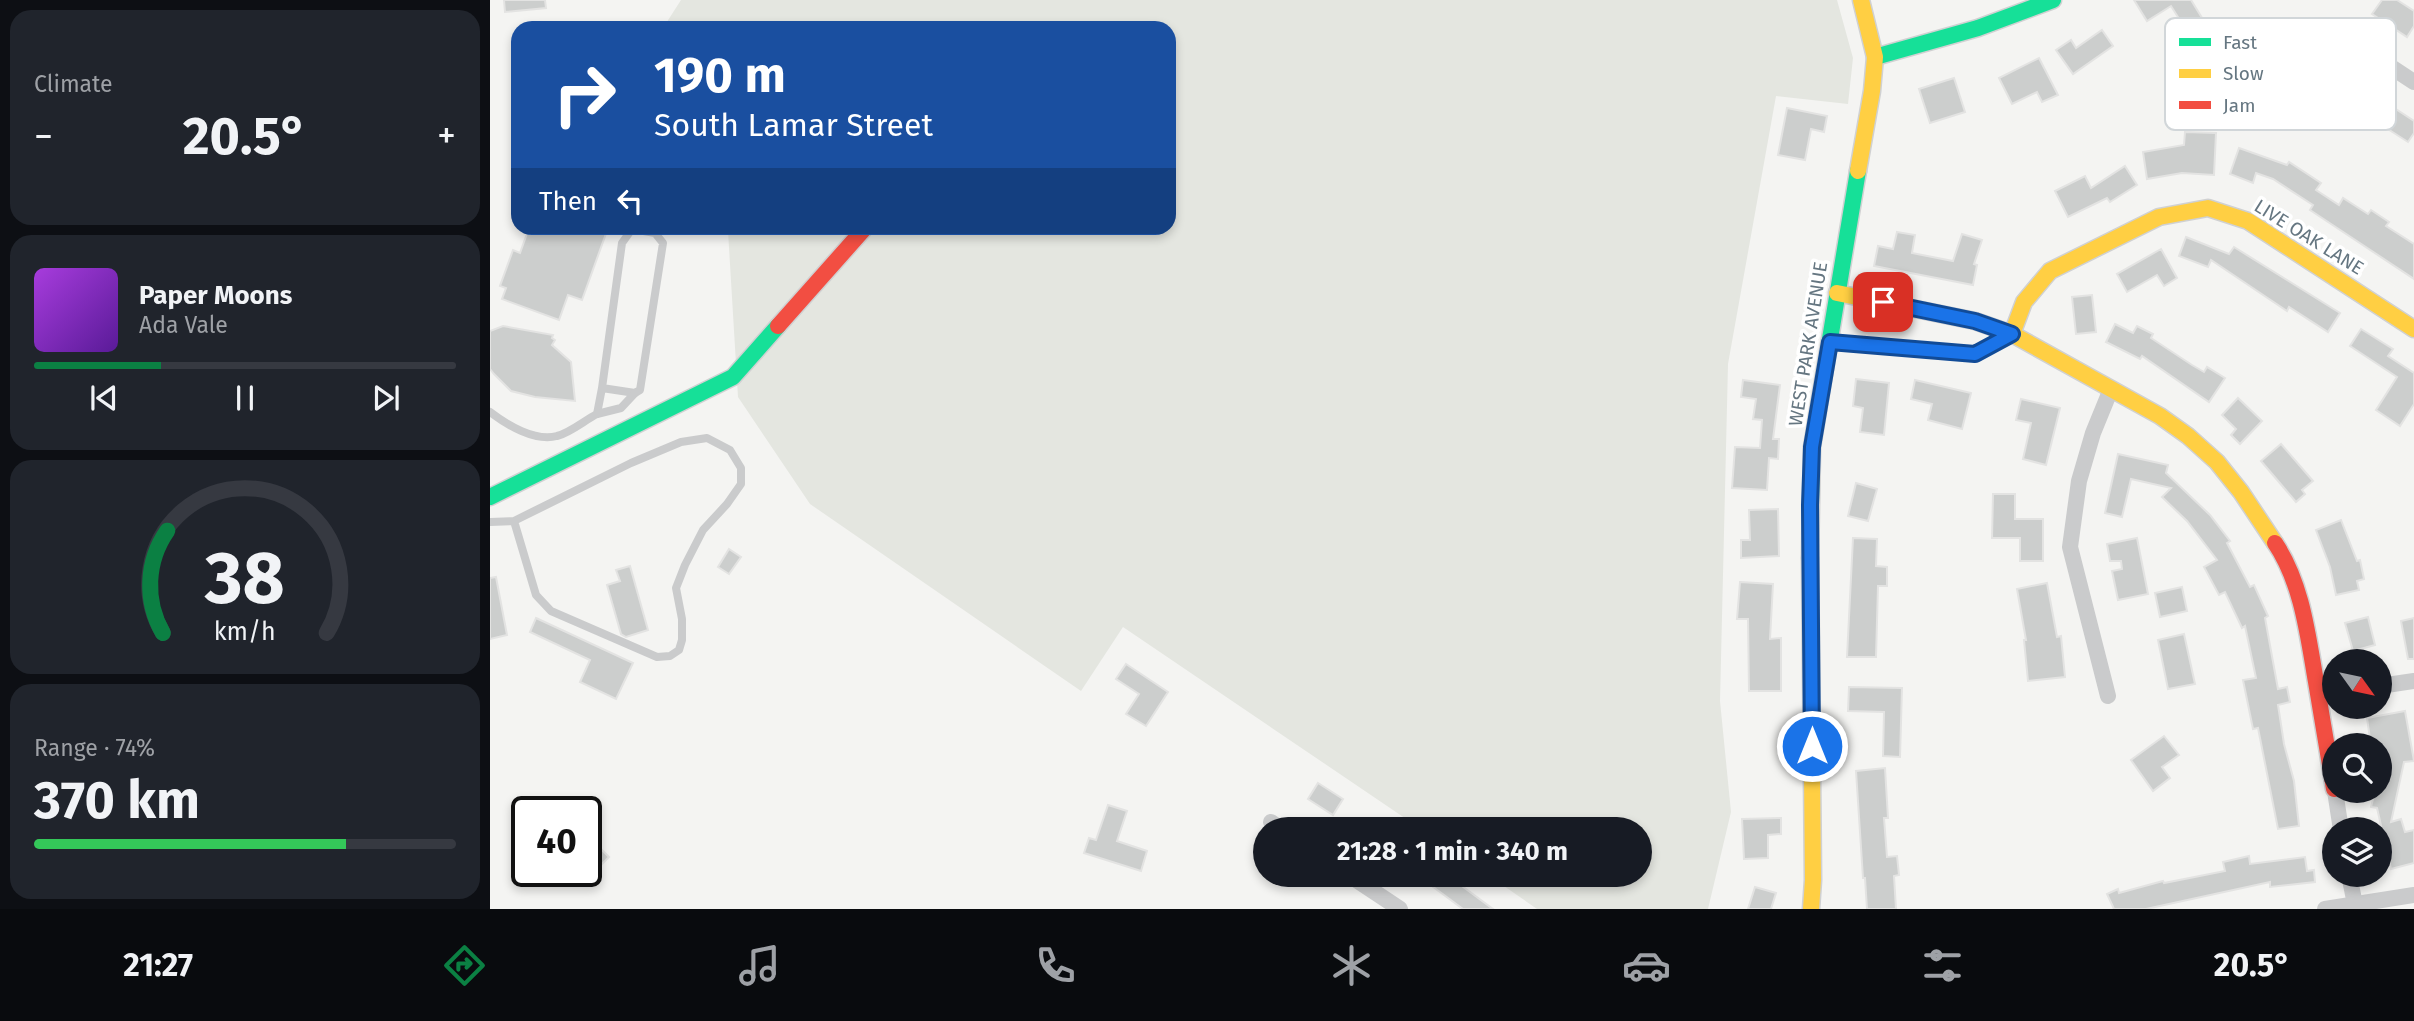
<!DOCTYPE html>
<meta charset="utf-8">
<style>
body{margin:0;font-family:"Fira Sans",sans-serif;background:#20242c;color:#f1f3f6;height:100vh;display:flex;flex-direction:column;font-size:26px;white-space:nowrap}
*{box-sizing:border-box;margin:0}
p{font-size:23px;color:#9ea1a6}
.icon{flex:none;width:38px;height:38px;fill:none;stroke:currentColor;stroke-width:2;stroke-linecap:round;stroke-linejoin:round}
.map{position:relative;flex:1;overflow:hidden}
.side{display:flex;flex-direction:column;gap:10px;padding:10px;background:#0d0f14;width:490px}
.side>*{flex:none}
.guide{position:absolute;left:21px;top:21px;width:665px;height:214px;border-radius:21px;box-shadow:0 4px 10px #0003;background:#1a4fa0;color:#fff;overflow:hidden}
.needle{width:46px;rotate:123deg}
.controls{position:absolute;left:1832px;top:649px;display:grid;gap:14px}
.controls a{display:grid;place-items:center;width:70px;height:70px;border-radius:50%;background:#171b24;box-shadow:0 4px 10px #0003;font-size:35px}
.speed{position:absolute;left:21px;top:796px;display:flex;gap:14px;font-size:35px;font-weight:700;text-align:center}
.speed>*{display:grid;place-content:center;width:91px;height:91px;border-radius:50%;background:#171b24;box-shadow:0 4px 10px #0003;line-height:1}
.speed .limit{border:4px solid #111;border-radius:10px;background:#fff;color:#111}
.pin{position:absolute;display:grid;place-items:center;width:60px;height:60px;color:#fff;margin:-30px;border-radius:14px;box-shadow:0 4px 10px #0006}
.me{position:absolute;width:77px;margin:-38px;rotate:0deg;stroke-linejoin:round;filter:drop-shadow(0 0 5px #0008)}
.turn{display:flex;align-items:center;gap:24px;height:147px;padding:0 28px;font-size:32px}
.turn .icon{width:91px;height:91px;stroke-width:2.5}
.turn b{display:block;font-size:49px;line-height:60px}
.then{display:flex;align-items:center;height:66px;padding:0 28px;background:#0003;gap:14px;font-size:26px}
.big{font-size:52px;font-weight:700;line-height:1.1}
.side .widget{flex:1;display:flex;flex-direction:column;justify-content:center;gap:10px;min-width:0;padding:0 24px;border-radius:21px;background:#20242c}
.side .dial{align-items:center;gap:0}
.dial svg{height:182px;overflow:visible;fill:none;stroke:#363941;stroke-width:7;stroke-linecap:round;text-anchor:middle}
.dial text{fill:#f1f3f6;stroke:none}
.song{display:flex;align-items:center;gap:21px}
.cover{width:84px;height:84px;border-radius:10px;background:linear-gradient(135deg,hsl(280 70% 55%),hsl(270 70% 35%))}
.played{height:7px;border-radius:4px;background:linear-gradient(90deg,#0b8043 30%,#363941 30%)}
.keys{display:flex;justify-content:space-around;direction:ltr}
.heat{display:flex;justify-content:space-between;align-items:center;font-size:38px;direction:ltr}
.charge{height:10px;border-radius:5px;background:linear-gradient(90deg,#34c759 74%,#363941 0)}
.trip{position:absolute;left:763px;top:817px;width:399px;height:70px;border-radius:35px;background:#171b24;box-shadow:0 4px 10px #0003;font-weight:700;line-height:70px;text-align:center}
.tabs{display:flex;height:112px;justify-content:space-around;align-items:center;background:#090b0e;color:#9ea1a6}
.tabs .icon{width:49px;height:49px}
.tabs .active{color:#0b8043}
.tabs b{font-size:32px;color:#f1f3f6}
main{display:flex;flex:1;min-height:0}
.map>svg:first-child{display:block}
.green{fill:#e4e6e0}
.building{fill:#cccecd;stroke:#e3e3e2;stroke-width:2}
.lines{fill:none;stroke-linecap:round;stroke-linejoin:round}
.fast-casing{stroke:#d0d1d2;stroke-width:19}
.slow-casing{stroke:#d0d1d2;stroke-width:19}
.jam-casing{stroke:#d0d1d2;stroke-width:19}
.lane{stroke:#cacbcc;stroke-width:8}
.street{stroke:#cacbcc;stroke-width:16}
.fast{stroke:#16e098;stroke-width:16}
.slow{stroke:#ffcf43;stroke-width:16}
.jam{stroke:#f24e42;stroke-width:16}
.route-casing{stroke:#114b97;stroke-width:18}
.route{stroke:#1a73e8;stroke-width:12}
.labels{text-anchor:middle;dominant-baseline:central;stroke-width:7;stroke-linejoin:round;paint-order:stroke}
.street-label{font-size:19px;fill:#657681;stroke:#fff}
.key{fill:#fff;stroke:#d1d6d9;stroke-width:2}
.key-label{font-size:19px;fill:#657681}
</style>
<main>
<section class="side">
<div class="widget"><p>Climate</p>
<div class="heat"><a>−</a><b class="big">20.5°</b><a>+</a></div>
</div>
<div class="widget">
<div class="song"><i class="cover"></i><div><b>Paper Moons</b><p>Ada Vale</p></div></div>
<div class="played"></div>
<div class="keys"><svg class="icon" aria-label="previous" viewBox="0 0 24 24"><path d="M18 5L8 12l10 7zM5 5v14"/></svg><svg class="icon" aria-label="pause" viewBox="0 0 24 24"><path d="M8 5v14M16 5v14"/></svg><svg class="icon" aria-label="next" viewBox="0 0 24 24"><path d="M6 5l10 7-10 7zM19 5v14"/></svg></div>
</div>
<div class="widget dial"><svg viewBox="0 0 100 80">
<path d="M14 69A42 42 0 1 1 86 69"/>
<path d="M14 69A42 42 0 0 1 16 24" stroke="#0b8043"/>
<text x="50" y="56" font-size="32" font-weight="700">38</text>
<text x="50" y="72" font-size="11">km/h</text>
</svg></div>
<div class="widget"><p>Range · 74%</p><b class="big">370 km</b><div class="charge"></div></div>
</section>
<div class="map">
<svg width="1924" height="909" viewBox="0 0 1924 909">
<rect width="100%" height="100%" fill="#f4f4f2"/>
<polygon class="green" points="191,0 1347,0 1363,58 1358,104 1286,96 1238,364 1230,701 1241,812 1218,909 1047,909 998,875 1150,875 1150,830 931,829 633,627 591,691 320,504 248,397 238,231 236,228 679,228 679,28 173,28"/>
<g class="building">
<polygon points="14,0 55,0 56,8 15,12"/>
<polygon points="1644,0 1701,0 1717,26 1700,36 1681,6 1657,21"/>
<polygon points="1892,0 1907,0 1924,11 1924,26 1917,37 1882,14"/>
<polygon points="1612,30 1623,46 1583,74 1566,50 1581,40 1586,48"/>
<polygon points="1549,58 1568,95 1552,102 1547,92 1522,104 1509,78"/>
<polygon points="1464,78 1475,112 1440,123 1429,89"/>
<polygon points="1860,79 1924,121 1924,133 1918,142 1848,97"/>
<polygon points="1297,108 1337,116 1334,132 1321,129 1315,160 1288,155"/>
<polygon points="1695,132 1726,133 1724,175 1692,173 1657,179 1653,152 1694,145"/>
<polygon points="1749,148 1797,165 1799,162 1831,183 1826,190 1849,205 1853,198 1878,214 1881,210 1899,222 1896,226 1924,244 1924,279 1820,210 1823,205 1783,179 1766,173 1763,183 1740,174"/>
<polygon points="1635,166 1647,185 1620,202 1617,198 1578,217 1565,191 1595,176 1601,188"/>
<polygon points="39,228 118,228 92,300 78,295 69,320 12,299 16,288 10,286 23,250 30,253"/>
<polygon points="1407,232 1425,235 1422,253 1463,261 1472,234 1492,240 1484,264 1487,265 1483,285 1384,266 1388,246 1403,249"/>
<polygon points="1696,237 1739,254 1744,247 1850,313 1838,332 1799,307 1797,311 1721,260 1718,267 1689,256"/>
<polygon points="1671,249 1687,278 1674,286 1667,275 1637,292 1627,274"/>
<polygon points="1602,295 1606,332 1586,334 1582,297"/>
<polygon points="1625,324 1643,333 1647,326 1663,334 1661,338 1702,365 1714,372 1717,367 1735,378 1719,402 1652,356 1650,359 1616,342"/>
<polygon points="13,326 63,335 62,338 65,340 62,345 81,362 85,401 45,397 21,391 4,374 0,369 0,331"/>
<polygon points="1871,329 1903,349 1898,356 1924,373 1924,404 1910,426 1886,410 1907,377 1860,346"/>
<polygon points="1366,379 1399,383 1394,435 1370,432 1373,408 1363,406"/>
<polygon points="1253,380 1290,385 1283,439 1289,439 1288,459 1279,458 1277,490 1242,488 1245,447 1270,448 1272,420 1263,419 1266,399 1251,397"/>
<polygon points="1425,380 1481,393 1472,429 1438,420 1442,404 1421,399"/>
<polygon points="1748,398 1772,421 1750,444 1741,435 1746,429 1732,415"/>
<polygon points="1531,399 1570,408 1556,465 1533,459 1541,423 1526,420"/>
<polygon points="1791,444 1823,481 1812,490 1815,494 1806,502 1771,461"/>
<polygon points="1628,454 1678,465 1676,473 1720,515 1740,541 1737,543 1760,587 1764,585 1778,616 1775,618 1788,689 1797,687 1800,702 1788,705 1794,744 1804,781 1809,826 1788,829 1768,728 1763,729 1753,680 1766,678 1755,626 1752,628 1735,592 1729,595 1714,567 1727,560 1697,521 1672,497 1681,488 1641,479 1632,517 1615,513"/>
<polygon points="1366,483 1387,489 1378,521 1358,516"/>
<polygon points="1503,494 1525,494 1525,519 1553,519 1553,561 1530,561 1530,538 1502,538"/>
<polygon points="1288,509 1289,556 1251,558 1251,540 1260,540 1259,510"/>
<polygon points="1851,520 1867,561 1870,560 1874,579 1867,581 1869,590 1846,595 1840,567 1826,530"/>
<polygon points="1363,538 1387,539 1386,566 1397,567 1397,586 1388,586 1386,657 1357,657"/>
<polygon points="1647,538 1658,594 1628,600 1622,571 1632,569 1631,561 1620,561 1617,544"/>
<polygon points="239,549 251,557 239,574 228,567"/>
<polygon points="140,566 158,630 136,637 131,634 117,585 130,581 126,570"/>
<polygon points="6,577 17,635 0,639 0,578"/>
<polygon points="1250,582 1283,584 1280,639 1291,638 1291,691 1259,691 1258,619 1247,619"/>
<polygon points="1557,583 1567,637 1571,636 1575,677 1538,681 1534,640 1536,640 1527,589"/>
<polygon points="1692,587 1697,611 1670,617 1665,593"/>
<polygon points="1878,617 1885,645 1863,651 1855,623"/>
<polygon points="46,618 143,663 126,699 90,682 100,660 40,632"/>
<polygon points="1924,618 1924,659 1918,659 1911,621"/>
<polygon points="1694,634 1705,684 1678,689 1668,640"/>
<polygon points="636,664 678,692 656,726 636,714 649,694 626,679"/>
<polygon points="1359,687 1412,688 1410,757 1393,756 1394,712 1358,711"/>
<polygon points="1915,711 1924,761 1914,762 1901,822 1911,819 1915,832 1924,830 1924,863 1901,869 1887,808 1881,807 1885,791 1890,791 1890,746 1881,746 1877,718"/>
<polygon points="1674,736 1689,755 1672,767 1680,778 1663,791 1641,760"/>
<polygon points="1395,768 1398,818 1394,818 1397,857 1407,856 1409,875 1404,876 1406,909 1377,909 1375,878 1373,878 1366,771"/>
<polygon points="828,783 853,799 843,815 818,799"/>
<polygon points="618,805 637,811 627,841 657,851 651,871 594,853 599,838 606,840"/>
<polygon points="1291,818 1291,834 1278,835 1278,858 1254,859 1252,819"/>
<polygon points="96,834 119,857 106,870 96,861"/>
<polygon points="1759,856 1760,864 1815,857 1817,871 1824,870 1825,882 1780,887 1780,882 1656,909 1624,909 1617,894 1628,889 1629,893 1673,881 1674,883 1735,871 1733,862"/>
<polygon points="927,875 957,875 1003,909 973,909"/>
<polygon points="1265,887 1286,893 1281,909 1258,909"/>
</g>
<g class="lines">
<defs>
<g id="fast">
<polyline points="1385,57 1488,28 1563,0"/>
<polyline points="0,497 243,377 288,326"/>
<polyline points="1320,558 1322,447 1368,171"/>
</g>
<g id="slow">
<polyline points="1368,171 1382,91 1385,57 1371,0"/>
<polyline points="1347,293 1485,321 1522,334 1670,416 1698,436 1727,462 1751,492 1785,543"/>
<polyline points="1522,334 1534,302 1560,271 1669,217 1718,208 1758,221 1924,329"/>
<polyline points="1320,558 1323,880 1321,909"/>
</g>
<g id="jam">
<polyline points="288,326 375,228"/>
<path d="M1785,543C1812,583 1818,636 1826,682C1832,718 1838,753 1844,789"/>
</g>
</defs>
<use href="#fast" class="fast-casing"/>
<use href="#slow" class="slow-casing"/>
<use href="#jam" class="jam-casing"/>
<g class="lane">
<path d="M0,412C17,425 45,442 67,436C80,433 95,420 107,414L112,388L132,243L142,229L165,233L173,243L150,390L145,393L112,388"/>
<polyline points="107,414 131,408 145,393"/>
<polyline points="0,522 24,521 141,463 191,442 217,438 240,450 251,468 251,484 237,504 213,530 195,565 186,588 192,619 192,640 189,650 180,656 167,657 61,611 46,595 24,521"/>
</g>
<g class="street">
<polyline points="1845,30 1924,82"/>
<polyline points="1340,342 1485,354 1522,334"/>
<polyline points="1890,686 1924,681"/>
<polyline points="1618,696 1580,547 1589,481 1603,433 1621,389"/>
<polyline points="1845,791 1851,830"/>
<polyline points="781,822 792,830"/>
<polyline points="859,875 910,909"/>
<polyline points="1859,875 1866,909"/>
<polyline points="1835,909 1924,895"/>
</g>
<use href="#fast" class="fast"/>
<use href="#slow" class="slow"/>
<use href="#jam" class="jam"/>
</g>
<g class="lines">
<defs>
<polyline id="route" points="1322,746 1320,505 1322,447 1340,342 1485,354 1522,334 1485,321 1393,302"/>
</defs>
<use href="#route" class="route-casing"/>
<use href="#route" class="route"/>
</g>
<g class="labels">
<g class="street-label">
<text transform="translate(1819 237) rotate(32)">LIVE OAK LANE</text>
<text transform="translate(1318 344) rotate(-81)">WEST PARK AVENUE</text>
</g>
</g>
<rect x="1675" y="18" width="231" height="112" rx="10" class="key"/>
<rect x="1689" y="38" width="32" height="8" fill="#16e098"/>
<rect x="1689" y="69" width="32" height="9" fill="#ffcf43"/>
<rect x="1689" y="101" width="32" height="8" fill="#f24e42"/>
<g class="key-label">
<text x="1733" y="49">Fast</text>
<text x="1733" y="80">Slow</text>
<text x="1733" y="112">Jam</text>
</g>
</svg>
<div class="controls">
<a><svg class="needle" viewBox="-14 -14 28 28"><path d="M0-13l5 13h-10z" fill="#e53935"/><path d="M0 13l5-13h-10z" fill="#9ea1a6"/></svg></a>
<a><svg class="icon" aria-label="search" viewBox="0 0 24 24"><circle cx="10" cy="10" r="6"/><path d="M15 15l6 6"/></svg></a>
<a><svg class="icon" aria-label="layers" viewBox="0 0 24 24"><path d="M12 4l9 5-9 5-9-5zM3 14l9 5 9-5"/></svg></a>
</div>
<div class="speed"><div class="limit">40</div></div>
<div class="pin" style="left:1393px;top:302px;background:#d93025"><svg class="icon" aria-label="arrive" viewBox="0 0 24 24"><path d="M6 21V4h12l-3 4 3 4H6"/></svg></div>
<svg class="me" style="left:1322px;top:746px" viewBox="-20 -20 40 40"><circle r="17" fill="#1a73e8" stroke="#fff" stroke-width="3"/><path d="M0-11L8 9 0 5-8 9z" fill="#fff"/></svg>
<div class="trip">21:28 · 1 min · 340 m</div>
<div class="guide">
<div class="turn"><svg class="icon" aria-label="right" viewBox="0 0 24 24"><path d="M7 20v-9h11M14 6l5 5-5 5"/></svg><div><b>190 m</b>South Lamar Street</div></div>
<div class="then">Then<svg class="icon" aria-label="left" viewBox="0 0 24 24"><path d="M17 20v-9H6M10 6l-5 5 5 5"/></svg></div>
</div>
</div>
</main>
<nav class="tabs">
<b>21:27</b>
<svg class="icon active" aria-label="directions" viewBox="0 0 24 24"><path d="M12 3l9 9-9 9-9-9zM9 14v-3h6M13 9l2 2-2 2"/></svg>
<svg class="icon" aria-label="music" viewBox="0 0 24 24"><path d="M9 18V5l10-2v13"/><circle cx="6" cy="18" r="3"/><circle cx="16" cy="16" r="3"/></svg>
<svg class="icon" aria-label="phone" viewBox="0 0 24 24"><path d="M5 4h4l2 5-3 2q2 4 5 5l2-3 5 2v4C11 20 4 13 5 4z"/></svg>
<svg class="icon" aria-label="climate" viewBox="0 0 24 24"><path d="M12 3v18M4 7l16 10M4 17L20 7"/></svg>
<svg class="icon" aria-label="car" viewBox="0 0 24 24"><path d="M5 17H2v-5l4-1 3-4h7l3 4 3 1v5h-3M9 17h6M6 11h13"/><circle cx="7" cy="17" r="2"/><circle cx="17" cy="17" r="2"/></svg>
<svg class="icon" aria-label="filters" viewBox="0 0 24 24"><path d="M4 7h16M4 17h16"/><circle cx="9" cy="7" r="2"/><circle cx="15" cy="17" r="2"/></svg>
<b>20.5°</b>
</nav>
